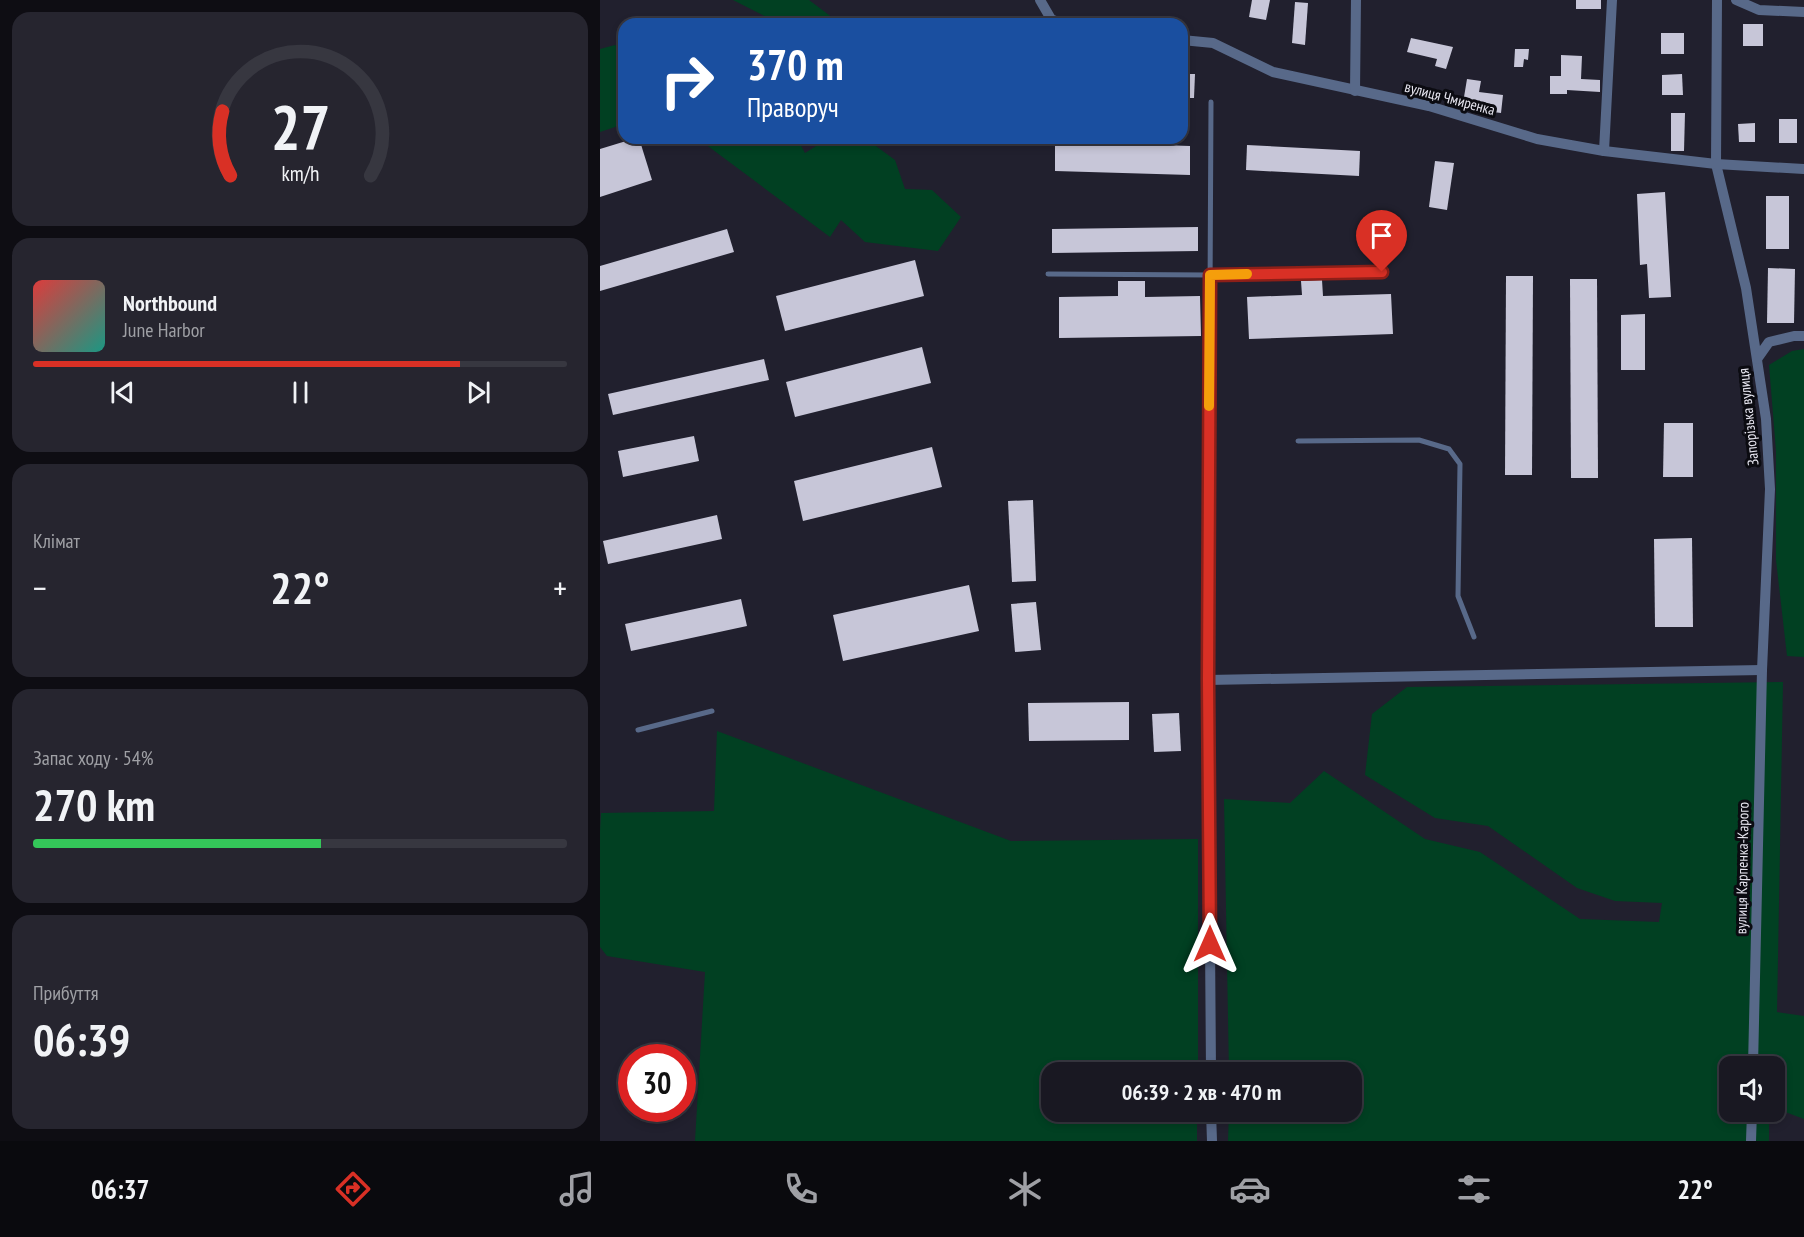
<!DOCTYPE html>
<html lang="uk">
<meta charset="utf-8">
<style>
body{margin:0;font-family:"PT Sans Narrow",sans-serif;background:#26252f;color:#f1f3f6;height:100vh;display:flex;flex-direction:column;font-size:22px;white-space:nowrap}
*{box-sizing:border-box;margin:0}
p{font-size:20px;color:#9fa0a5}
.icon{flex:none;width:33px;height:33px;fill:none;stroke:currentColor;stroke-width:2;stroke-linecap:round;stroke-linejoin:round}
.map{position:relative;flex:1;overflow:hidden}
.details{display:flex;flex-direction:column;gap:12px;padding:12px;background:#0e0d13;width:600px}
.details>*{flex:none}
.hud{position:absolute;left:18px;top:18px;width:570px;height:126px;border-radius:18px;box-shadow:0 3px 9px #0003,0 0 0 2px #373740;background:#1a4fa0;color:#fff;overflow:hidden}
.buttons{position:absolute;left:1119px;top:1056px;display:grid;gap:12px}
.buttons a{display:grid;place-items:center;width:66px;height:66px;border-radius:12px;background:#191822;box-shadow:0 3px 9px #0003,0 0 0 2px #373740;font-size:30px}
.speed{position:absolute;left:18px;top:1044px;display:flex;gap:12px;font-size:30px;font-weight:700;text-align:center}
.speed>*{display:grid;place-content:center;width:78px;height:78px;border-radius:50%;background:#191822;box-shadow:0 3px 9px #0003,0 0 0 2px #373740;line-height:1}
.speed .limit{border:9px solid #d22;background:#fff;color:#111}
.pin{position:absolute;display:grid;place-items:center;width:51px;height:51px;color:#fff;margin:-62px -26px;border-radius:50% 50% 50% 0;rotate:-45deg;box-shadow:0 0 6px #0007}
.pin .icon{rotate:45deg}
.me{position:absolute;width:66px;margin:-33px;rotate:0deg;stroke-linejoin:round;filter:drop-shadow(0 0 4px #0008)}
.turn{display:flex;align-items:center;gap:21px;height:126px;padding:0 30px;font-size:27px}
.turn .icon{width:78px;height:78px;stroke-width:2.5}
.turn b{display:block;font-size:42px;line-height:51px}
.big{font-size:45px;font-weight:800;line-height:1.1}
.details .widget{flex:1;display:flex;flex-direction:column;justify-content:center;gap:9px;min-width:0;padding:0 21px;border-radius:18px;background:#26252f}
.details .dial{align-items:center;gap:0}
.dial svg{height:156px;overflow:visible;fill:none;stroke:#373740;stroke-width:7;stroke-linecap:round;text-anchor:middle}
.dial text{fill:#f1f3f6;stroke:none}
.song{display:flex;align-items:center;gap:18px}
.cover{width:72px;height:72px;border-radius:9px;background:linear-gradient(135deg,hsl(0 70% 55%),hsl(170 70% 35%))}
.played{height:6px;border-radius:3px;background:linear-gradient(90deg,#d93025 80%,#373740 80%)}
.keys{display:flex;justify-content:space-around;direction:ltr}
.heat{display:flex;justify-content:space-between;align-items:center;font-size:33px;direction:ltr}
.charge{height:9px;border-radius:4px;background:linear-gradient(90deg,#34c759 54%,#373740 0)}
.trip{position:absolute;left:441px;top:1062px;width:321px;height:60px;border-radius:18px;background:#191822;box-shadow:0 3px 9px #0003,0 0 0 2px #373740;font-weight:800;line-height:60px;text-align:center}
.tabs{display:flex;height:96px;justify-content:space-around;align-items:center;background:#0a0a0e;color:#9fa0a5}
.tabs .icon{width:42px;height:42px}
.tabs .selected{color:#d93025}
.tabs b{font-size:27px;color:#f1f3f6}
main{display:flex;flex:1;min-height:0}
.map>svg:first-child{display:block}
.green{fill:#014022}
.building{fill:#c7c6d8}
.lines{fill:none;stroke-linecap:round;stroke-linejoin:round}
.lane{stroke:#586989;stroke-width:5}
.street{stroke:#586989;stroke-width:10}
.route-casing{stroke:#8d1f18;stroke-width:15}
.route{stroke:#d93025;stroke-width:10}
.slow{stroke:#f59e0b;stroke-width:10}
.labels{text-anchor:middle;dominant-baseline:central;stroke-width:6;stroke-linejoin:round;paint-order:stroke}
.street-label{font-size:15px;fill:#e6e5ef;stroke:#0b0b11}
</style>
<main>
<section class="details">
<div class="widget dial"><svg viewBox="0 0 100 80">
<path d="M14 69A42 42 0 1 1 86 69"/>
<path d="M14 69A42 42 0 0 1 10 36" stroke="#d93025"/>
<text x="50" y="56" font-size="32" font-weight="700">27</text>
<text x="50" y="72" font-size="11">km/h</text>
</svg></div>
<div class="widget">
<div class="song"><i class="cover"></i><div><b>Northbound</b><p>June Harbor</p></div></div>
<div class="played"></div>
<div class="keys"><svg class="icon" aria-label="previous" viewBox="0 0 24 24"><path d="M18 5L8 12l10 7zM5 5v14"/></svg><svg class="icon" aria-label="pause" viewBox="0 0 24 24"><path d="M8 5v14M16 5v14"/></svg><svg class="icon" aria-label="next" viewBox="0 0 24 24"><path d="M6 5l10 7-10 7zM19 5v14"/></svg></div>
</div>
<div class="widget"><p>Клімат</p>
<div class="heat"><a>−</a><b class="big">22°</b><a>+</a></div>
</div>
<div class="widget"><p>Запас ходу · 54%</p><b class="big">270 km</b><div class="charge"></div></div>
<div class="widget"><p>Прибуття</p><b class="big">06:39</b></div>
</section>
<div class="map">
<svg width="1204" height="1141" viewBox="0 0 1204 1141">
<rect width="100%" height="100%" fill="#21202e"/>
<g class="green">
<polygon points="133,0 209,0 241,24 180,24"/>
<polygon points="15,45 24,51 24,124 0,132 0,49"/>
<polygon points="97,138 197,138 205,153 229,138 265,138 295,160 305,189 332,190 361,217 338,251 265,242 241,220 230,237"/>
<polygon points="1204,349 1204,657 1187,656 1176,560 1176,451 1169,365 1192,351"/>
<polygon points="1183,682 1177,1012 1204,1016 1204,1119 1175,1108 1174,1066 1130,1066 1130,1112 1169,1112 1169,1141 628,1141 629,1112 752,1112 752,1072 629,1072 624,799 690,803 724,771 825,839 880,852 980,919 1059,922 1062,903 1015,901 977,888 888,826 835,818 765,775 772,714 807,687"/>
<polygon points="117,731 411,841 598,839 598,1072 452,1072 452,1112 597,1112 597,1141 95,1141 105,972 7,956 0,947 0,831 1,813 114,811"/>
</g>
<g class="building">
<polygon points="652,0 670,0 666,20 649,17"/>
<rect x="976" y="0" width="25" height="9"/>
<polygon points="695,2 708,3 705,45 692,43"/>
<rect x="1143" y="24" width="20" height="22"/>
<rect x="1061" y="33" width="23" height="21"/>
<polygon points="811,38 853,47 846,69 835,66 837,59 807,52"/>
<polygon points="915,49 929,49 928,60 924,59 923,67 914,67"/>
<polygon points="961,55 982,56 981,79 1000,80 1000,92 967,90 967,94 950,94 950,76 961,76"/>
<polygon points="582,74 595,74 594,98 582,98"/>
<polygon points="1082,74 1083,95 1062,95 1062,75"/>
<polygon points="867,79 881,81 879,92 903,95 901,113 885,111 886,106 863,103"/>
<polygon points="1071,113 1085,113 1084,151 1071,151"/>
<rect x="1179" y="119" width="18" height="24"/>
<polygon points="1155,123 1155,142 1139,142 1138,124"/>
<polygon points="36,138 39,138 52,180 0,197 0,149"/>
<polygon points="505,138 529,138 529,144 590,146 590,175 455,171 455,140 505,141"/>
<polygon points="647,145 760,151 759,176 646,170"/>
<polygon points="835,161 854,163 847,210 829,207"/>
<polygon points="1065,192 1071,297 1049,298 1047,264 1040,265 1037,194"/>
<rect x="1166" y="196" width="23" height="53"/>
<polygon points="598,227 598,251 452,253 452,229"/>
<polygon points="127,229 134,252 0,291 0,266"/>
<polygon points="315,260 324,296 185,331 176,296"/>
<polygon points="1168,268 1195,269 1194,323 1167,323"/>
<polygon points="906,276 933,276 932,475 905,475"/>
<polygon points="970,279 997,279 998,478 971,478"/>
<polygon points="722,280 723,296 791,294 793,334 649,339 647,297 702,295 701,281"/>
<polygon points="518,281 545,281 545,297 600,296 601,336 459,338 459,297 518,296"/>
<polygon points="1045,314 1045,370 1021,370 1021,315"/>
<polygon points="322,347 331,383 195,417 186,382"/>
<polygon points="164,359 169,380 13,415 8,394"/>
<polygon points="1064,423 1093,423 1093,477 1063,477"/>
<polygon points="94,436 99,461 23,477 18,451"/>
<polygon points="332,447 342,487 203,521 194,481"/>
<polygon points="433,500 436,581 412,582 408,501"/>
<polygon points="117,515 122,539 8,564 3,541"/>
<polygon points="1092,538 1093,627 1055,627 1054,539"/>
<polygon points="369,585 379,631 243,661 233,615"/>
<polygon points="141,599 147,626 31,651 25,624"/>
<polygon points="436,602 441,650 415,652 411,604"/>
<polygon points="529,702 529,740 429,741 428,703"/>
<polygon points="579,713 581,751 554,752 552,714"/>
</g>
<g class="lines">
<g class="lane">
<polyline points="448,274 610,275 782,272"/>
<polyline points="698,441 819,440 849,449 860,464 858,596 874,637"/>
<polyline points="608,680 611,102"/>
<polyline points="38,730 112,711"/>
</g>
<g class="street">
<polyline points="440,0 451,19 463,24"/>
<polyline points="1117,0 1116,164 1146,288 1166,419 1170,489 1162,670 1153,1066"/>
<polyline points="1136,0 1159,10 1204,12"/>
<polyline points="582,40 613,43 673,72 829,106 937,139 1004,151 1116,164 1204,169"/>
<polyline points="755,91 756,0"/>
<polyline points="1004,151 1012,0"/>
<polyline points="1157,359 1169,342 1194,336 1204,336"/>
<polyline points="611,1072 608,680 1162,670"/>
<polyline points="611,1112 612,1141"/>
<polyline points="1151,1141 1152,1112"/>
</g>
</g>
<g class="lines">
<defs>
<polyline id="route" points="610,944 608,680 610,275 782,272"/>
</defs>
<use href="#route" class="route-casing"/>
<use href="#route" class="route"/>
<polyline class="slow" points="609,406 610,275 647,274"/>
</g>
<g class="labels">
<g class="street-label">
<text transform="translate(850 98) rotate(15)">вулиця Чмиренка</text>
<text transform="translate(1148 417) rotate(-96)">Запорізька вулиця</text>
<text transform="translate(1142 868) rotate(-89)">вулиця Карпенка-Карого</text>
</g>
</g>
</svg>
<div class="buttons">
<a><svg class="icon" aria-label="sound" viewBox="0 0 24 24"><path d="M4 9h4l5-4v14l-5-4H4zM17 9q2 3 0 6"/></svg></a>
</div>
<div class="speed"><div class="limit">30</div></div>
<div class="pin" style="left:782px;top:272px;background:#d93025"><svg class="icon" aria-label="arrive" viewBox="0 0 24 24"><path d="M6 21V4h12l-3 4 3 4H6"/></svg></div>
<svg class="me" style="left:610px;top:944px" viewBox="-20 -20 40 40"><path d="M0-17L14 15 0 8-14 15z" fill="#d93025" stroke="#fff" stroke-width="4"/></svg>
<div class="trip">06:39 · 2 хв · 470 m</div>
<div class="hud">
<div class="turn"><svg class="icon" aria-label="right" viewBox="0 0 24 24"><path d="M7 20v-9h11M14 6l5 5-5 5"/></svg><div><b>370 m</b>Праворуч</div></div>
</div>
</div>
</main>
<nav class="tabs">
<b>06:37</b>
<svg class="icon selected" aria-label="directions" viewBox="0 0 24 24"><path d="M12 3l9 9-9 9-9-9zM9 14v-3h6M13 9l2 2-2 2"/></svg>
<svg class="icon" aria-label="music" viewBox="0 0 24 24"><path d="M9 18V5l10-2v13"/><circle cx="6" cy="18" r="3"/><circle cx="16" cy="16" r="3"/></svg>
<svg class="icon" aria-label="phone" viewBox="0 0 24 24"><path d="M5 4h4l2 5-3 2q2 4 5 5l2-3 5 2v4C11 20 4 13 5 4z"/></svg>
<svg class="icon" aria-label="climate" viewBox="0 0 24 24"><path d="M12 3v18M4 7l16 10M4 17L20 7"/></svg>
<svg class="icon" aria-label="car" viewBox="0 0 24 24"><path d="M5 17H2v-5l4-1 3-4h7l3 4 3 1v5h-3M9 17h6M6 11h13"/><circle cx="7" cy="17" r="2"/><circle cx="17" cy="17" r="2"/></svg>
<svg class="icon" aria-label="filters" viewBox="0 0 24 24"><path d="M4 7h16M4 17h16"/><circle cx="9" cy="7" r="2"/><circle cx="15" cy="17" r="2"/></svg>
<b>22°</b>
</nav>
